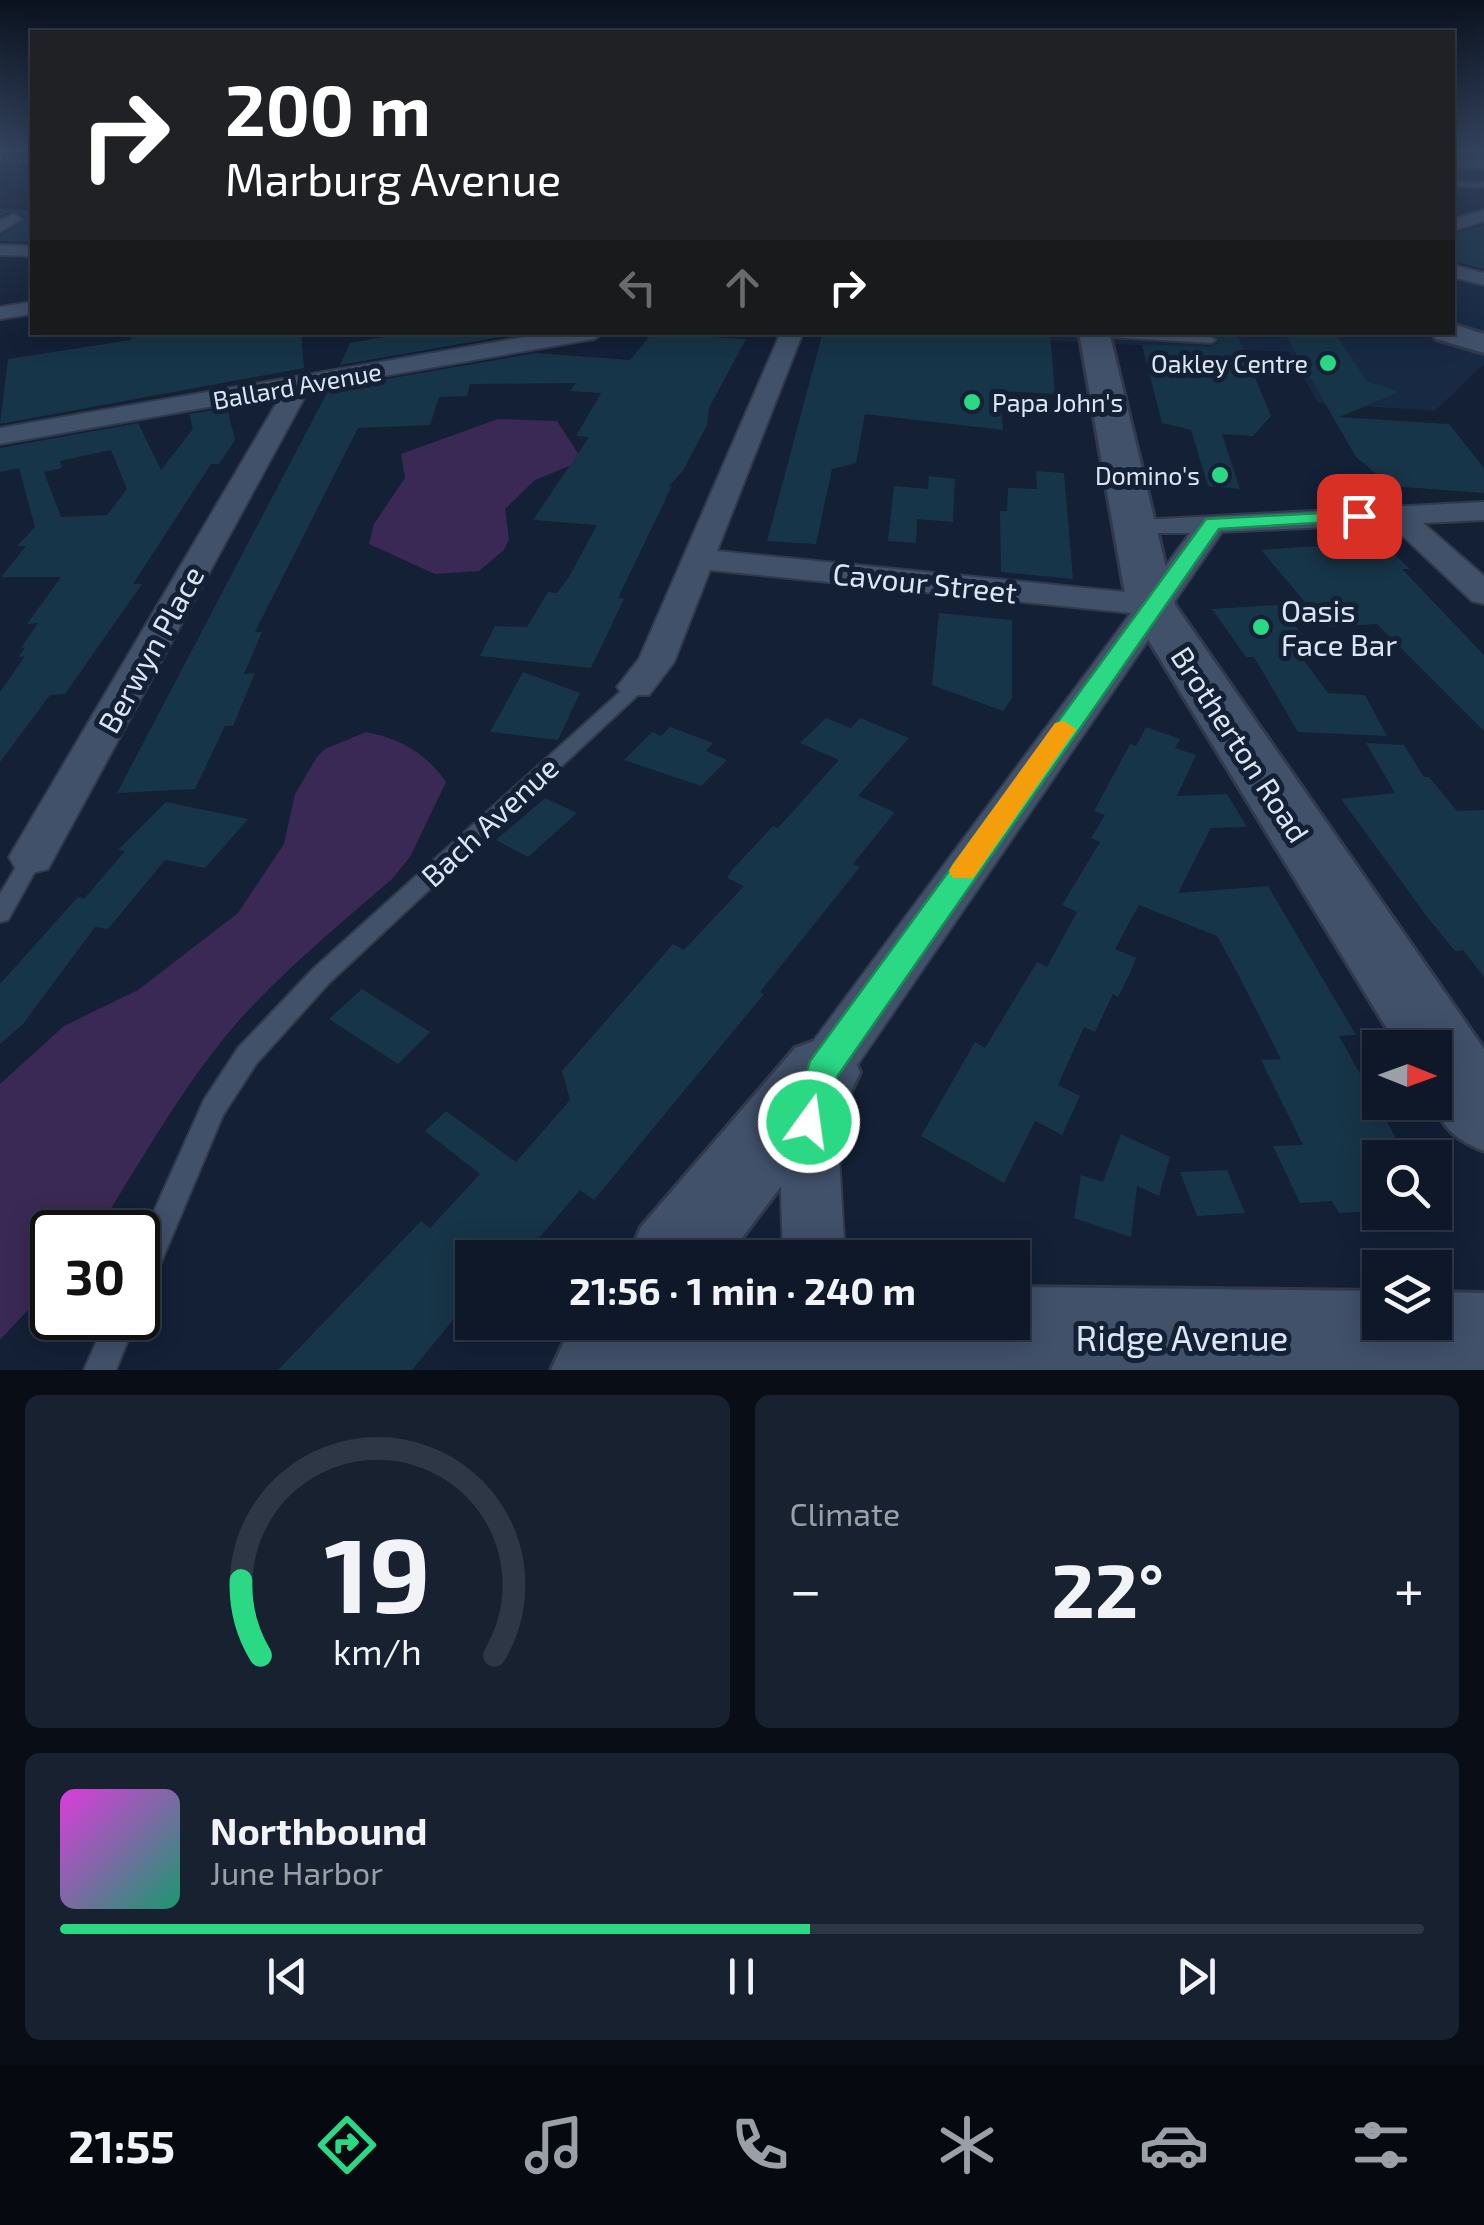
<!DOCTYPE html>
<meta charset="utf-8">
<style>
body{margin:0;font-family:"Exo 2",sans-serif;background:#172130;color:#f1f3f6;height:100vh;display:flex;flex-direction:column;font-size:38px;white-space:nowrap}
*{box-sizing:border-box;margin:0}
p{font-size:32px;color:#9ba0a8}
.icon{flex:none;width:55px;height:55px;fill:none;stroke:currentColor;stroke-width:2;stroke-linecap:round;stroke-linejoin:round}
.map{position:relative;height:1370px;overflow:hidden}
.panel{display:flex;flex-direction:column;gap:25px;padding:25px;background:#080d16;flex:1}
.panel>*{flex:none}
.top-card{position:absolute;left:30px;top:30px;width:1425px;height:305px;border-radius:0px;box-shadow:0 5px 25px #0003,0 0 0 2px #2e3745;background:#202124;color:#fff;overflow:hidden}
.needle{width:65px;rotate:91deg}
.buttons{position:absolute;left:1362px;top:1030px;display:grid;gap:20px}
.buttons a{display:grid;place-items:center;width:90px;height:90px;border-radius:0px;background:#0e1828;box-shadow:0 5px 25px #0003,0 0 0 2px #2e3745;font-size:50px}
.speed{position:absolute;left:30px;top:1210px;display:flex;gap:20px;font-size:50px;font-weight:700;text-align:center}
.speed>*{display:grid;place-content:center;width:130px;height:130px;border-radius:50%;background:#0e1828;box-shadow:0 5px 25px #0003,0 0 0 2px #2e3745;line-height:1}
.speed .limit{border:5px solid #111;border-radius:15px;background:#fff;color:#111}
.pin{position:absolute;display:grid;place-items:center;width:85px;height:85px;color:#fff;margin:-42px;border-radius:20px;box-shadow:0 5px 15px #0006}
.me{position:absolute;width:110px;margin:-55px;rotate:14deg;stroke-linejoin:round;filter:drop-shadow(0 0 8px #0008)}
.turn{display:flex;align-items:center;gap:35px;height:210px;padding:0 30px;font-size:45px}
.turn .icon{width:130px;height:130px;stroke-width:2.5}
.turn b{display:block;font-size:70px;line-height:85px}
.lanes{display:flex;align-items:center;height:95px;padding:0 30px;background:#0003;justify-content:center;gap:50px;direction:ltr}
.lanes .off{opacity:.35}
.big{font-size:75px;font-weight:700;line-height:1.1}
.panel .card{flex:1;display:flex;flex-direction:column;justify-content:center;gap:15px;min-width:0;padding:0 35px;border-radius:15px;background:#172130}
.panel .dial{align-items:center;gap:0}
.dial svg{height:260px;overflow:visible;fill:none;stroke:#2e3745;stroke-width:7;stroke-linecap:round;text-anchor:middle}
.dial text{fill:#f1f3f6;stroke:none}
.song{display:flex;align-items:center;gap:30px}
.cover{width:120px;height:120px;border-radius:15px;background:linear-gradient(135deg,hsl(300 70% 55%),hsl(160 70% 35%))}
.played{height:10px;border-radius:5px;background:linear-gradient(90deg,#2bd884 55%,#2e3745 55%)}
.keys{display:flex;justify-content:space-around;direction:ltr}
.heat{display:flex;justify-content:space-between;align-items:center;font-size:55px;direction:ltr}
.panel .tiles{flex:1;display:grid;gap:25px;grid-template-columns:1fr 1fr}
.card:last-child{grid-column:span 2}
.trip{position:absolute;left:455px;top:1240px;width:575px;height:100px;border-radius:0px;background:#0e1828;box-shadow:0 5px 25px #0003,0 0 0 2px #2e3745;font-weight:700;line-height:100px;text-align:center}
.dock{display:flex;height:160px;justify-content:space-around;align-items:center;background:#060a10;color:#9ba0a8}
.dock .icon{width:70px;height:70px}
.dock .current{color:#2bd884}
.dock b{font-size:45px;color:#f1f3f6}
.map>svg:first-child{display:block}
.built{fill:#182944}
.green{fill:#3b2955}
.building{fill:#173548;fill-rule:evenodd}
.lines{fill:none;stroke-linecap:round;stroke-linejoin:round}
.lane-casing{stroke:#31394c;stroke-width:4}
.street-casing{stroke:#31394c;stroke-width:4}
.secondary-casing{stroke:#31394c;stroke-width:6}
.path{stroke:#626e81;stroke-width:2.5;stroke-dasharray:2.5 4;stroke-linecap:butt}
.lane{fill:#41516a;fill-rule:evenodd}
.street{fill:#41516a;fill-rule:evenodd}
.secondary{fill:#41516a;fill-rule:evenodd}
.route{fill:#2bd884;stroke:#1c8c56;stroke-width:2.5}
.slow{fill:#f59e0b}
.poi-dot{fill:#2bd884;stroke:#132036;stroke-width:4}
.labels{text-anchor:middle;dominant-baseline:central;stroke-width:10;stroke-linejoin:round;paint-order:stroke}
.far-poi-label{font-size:25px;fill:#dbe5f4;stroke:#132036;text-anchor:end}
.far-street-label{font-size:25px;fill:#dbe5f4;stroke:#132036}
.street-label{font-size:30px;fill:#dbe5f4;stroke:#132036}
.poi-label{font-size:30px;fill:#dbe5f4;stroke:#132036;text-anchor:start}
.near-street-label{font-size:35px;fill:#dbe5f4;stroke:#132036}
</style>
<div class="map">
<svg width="1484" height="1370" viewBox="0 0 1484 1370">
<rect width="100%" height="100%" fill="#132036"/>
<polygon class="built" points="1453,273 1484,281 1484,364 1435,411 1318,403 1289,352 942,336 943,332 1452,332"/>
<g class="green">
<polygon points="498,419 557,421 579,455 574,464 535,480 505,509 509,539 504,550 479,571 435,574 369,544 374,524 405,478 401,454"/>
<path d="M366,732C401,739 426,753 446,782L410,857L392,879C348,917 301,956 260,998C193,1065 147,1153 96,1232H52V1284L0,1340V1084L64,1026L138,990L238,913L284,844L295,794L317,757L325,749Z"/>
</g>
<g class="building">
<polygon points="0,209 32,210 32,242 0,241 0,236 26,218 13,211 0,216"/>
<polygon points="1484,225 1484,269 1452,261 1452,234"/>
<polygon points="129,332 301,332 304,368 0,424 8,359 131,340"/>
<polygon points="410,332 515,332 517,334 340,365 350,343"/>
<polygon points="823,332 1050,332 1055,394 1000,391 1003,430 865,414 856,463 832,469 816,544 767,541"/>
<polygon points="1193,332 1236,332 1271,416 1253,436 1222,434 1240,489 1208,486 1191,430 1162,423 1142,345 1211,347 1220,341 1213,334"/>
<polygon points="1284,332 1334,332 1367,381 1400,392 1339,417 1449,424 1484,468 1484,493 1391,486 1356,457"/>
<polygon points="652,333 746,339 709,408 707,425 683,471 668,487 672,486 618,598 624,599 591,668 480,656 495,626 527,627 548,592 557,593 569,577 597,525 533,520 589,437 576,436 601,393 570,391 576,383 470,384 467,396 439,397 430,425 358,428 255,632 262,632 244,674 255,673 233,726 225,726 195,789 117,793 329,389 536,353 630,360"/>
<path d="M227,408L235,440L219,464H211L133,584H142L65,694L50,695L0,762V692L25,656L18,657L25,648H21L38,623L27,624L61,577H1L26,546H17L35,527L19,468L0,472V448L138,423L161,470L193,429L189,414ZM111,450L127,489L107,515L61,517L44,472L62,468L60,461Z"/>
<polygon points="1036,471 1064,473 1073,579 1001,572 1000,511 1007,511 1008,488 1037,489"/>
<polygon points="929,476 955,479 953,522 917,519 916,543 888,541 894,486 928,489"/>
<polygon points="1331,545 1385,545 1410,569 1402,569 1484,655 1484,731 1377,624 1326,627 1261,550"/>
<polygon points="1277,605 1303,635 1286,636 1328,693 1365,695 1387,736 1298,732 1254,657 1246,657 1212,609"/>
<polygon points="939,613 1012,620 1012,698 1003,711 932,685"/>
<polygon points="523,672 580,693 558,740 490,732"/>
<polygon points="826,718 851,728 860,718 909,738 858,796 895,812 853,864 860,867 760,992 764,994 594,1200 580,1190 522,1258 472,1258 472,1297 412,1370 278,1370 421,1221 430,1228 480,1174 425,1131 446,1111 516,1162 570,1100 562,1071 673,944 684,950 744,886 727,878 732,870 773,826 778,828 839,760 800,743"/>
<polygon points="670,727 713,743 706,751 727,760 701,786 624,760 652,732 661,736"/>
<polygon points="1146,727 1180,739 1175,748 1196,755 1177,796 1227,794 1247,827 1211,828 1178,893 1268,886 1356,1035 1339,1036 1407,1158 1380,1158 1380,1211 1339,1213 1332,1201 1300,1203 1273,1146 1303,1145 1261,1060 1281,1059 1239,976 1217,936 1139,905 1115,949 1136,958 1130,973 1118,997 1113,994 1095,1032 1084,1027 1058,1085 1080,1096 1062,1135 1035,1121 1004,1183 921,1136 975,1042 985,1048 1037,962 1047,967 1077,912 1062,905 1100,842 1091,838 1105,815 1094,811 1130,744 1136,746"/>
<polygon points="1366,743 1404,745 1424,777 1429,777 1457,811 1484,810 1484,977 1463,950 1455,951 1428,918 1341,799 1395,793"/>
<polygon points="545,798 577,813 528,857 496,840"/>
<polygon points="166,802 248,819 205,868 165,860 108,929 95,927 23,1024 0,1044 0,984 78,897 84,899 125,851 118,850"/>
<polygon points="362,989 430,1032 398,1064 329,1019"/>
<polygon points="1121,1134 1170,1157 1159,1196 1137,1186 1131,1237 1074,1218 1081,1175 1103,1182"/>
<polygon points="1227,1170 1245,1213 1197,1216 1180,1172"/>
</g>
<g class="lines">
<defs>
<g id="lane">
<polygon points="1452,182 1484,183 1484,187 1452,186"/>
<polygon points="1089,332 1211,337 1216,340 1211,343 1094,336"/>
<polygon points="636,682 642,683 645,687 642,691 329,983 256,1064 223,1115 149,1291 138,1295 138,1247 204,1100 238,1048 313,969 630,683"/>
<polygon points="32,849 39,852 43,857 8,920 0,922 0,894 25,852"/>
<polygon points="107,1318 137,1318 116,1370 84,1370"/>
</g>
<g id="street">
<polygon points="1452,159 1484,160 1484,168 1452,167"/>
<polygon points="1484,210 1484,221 1452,231 1452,220"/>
<polygon points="14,214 22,219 0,232 0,220"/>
<polygon points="0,245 32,246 32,256 0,255"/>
<polygon points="1452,265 1484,273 1484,285 1452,277"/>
<polygon points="32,302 32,314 0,319 0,307"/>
<polygon points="553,332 605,332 594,339 309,389 48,869 32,873 16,869 9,857 282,394 0,444 0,428"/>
<path d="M781,332H803L717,551L1145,594L1190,533H1121L1117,527L1121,521L1484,502V520L1423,523L1484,576V604L1472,601L1390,524L1222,532L847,1080L837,1122L845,1258H783C782,1188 772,1119 803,1055L1131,613L710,570L674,662L649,695H623L617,687L639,659Z"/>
</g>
<g id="secondary">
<polygon points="1452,324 1484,334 1484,353 1436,339 1432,332 1452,332"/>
<path d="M1079,332H1109L1175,605L1484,1049V1151C1427,1129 1435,1100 1435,1048H1399L1127,605Z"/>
<polygon points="822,1038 849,1048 860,1072 849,1096 727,1258 628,1258 641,1227 795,1048"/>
<polygon points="1012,1287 1380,1291 1380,1322 1435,1322 1435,1292 1484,1293 1484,1370 551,1370 573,1322 1012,1322"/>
</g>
</defs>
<use href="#lane" class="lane-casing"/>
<use href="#street" class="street-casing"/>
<use href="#secondary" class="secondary-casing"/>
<polyline class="path" points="0,159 32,162"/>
<use href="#lane" class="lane"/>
<use href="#street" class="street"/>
<use href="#secondary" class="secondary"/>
</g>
<linearGradient id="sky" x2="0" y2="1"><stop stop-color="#0a121e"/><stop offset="0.44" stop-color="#33425d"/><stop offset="1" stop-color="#33425d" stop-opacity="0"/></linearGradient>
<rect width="1484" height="340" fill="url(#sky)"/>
<polygon class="route" points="1359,511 1368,516 1365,520 1219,529 837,1077 821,1133 809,1138 797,1133 792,1122 810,1061 1206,519"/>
<polygon class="slow" points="1064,721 1076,729 973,878 953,878 949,871 953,864 1055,723"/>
<g class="poi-dot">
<circle cx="1328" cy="363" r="10"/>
<circle cx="972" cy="402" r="10"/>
<circle cx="1220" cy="475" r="10"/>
<circle cx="1261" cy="627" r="10"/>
</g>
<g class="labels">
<g class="far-poi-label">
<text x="1308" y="363">Oakley Centre</text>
<text x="992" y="402" text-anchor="start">Papa John's</text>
<text x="1200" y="475">Domino's</text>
</g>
<g class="far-street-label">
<text transform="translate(297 385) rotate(-10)">Ballard Avenue</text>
</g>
<g class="street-label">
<text transform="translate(925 582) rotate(6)">Cavour Street</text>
<text transform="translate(150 649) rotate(-61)">Berwyn Place</text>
<text transform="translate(1241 744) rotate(57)">Brotherton Road</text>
<text transform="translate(489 821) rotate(-43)">Bach Avenue</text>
</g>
<g class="poi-label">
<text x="1281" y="610">Oasis<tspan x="1281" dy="34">Face Bar</tspan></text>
</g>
<g class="near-street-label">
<text x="1182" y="1337">Ridge Avenue</text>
</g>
</g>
</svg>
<div class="buttons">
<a><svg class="needle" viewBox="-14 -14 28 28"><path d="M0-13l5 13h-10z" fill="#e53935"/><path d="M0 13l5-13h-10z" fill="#9ba0a8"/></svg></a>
<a><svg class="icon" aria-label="search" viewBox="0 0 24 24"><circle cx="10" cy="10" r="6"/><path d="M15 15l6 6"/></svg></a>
<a><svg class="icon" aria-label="layers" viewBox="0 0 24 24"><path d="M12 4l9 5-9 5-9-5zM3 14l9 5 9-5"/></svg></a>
</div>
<div class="speed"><div class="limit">30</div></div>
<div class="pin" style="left:1359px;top:516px;background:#d93025"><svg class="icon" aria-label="arrive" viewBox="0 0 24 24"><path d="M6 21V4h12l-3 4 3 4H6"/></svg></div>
<svg class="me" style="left:809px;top:1122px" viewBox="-20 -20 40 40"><circle r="17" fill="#2bd884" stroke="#fff" stroke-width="3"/><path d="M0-11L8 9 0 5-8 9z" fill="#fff"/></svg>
<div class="trip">21:56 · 1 min · 240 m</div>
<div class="top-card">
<div class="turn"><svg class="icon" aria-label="right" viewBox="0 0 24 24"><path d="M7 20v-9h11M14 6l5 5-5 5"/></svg><div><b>200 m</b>Marburg Avenue</div></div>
<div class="lanes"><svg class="icon off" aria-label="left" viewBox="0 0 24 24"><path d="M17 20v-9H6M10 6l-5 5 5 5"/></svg><svg class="icon off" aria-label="ahead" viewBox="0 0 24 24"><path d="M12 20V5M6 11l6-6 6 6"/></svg><svg class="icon" aria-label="right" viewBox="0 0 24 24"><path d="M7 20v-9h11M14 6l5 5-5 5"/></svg></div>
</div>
</div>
<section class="panel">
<div class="tiles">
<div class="card dial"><svg viewBox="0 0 100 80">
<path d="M14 69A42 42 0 1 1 86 69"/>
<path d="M14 69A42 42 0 0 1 8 46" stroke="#2bd884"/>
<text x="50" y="56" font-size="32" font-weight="700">19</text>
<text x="50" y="72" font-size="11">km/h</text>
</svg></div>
<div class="card"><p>Climate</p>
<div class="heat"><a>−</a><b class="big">22°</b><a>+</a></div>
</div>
<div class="card">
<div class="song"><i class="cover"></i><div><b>Northbound</b><p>June Harbor</p></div></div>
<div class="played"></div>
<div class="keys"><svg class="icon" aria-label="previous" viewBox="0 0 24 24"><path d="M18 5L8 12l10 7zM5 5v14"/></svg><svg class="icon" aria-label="pause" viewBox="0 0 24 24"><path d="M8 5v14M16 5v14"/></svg><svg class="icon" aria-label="next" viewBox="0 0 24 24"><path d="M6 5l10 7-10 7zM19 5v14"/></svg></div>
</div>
</div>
</section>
<nav class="dock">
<b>21:55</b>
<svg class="icon current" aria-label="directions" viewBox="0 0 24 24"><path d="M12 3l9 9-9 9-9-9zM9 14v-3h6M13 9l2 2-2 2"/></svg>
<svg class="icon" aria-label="music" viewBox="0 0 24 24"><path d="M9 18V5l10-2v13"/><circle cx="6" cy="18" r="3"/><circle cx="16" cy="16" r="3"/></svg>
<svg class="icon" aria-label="phone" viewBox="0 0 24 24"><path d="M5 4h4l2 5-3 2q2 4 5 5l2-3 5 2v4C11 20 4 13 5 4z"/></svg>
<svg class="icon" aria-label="climate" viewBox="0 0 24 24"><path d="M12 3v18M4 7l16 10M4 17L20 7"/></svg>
<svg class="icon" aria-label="car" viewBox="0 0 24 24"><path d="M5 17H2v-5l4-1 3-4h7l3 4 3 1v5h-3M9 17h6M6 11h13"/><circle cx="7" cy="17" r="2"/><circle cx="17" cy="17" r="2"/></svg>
<svg class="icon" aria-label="filters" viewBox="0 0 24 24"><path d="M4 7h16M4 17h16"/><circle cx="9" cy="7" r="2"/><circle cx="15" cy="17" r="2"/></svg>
</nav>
